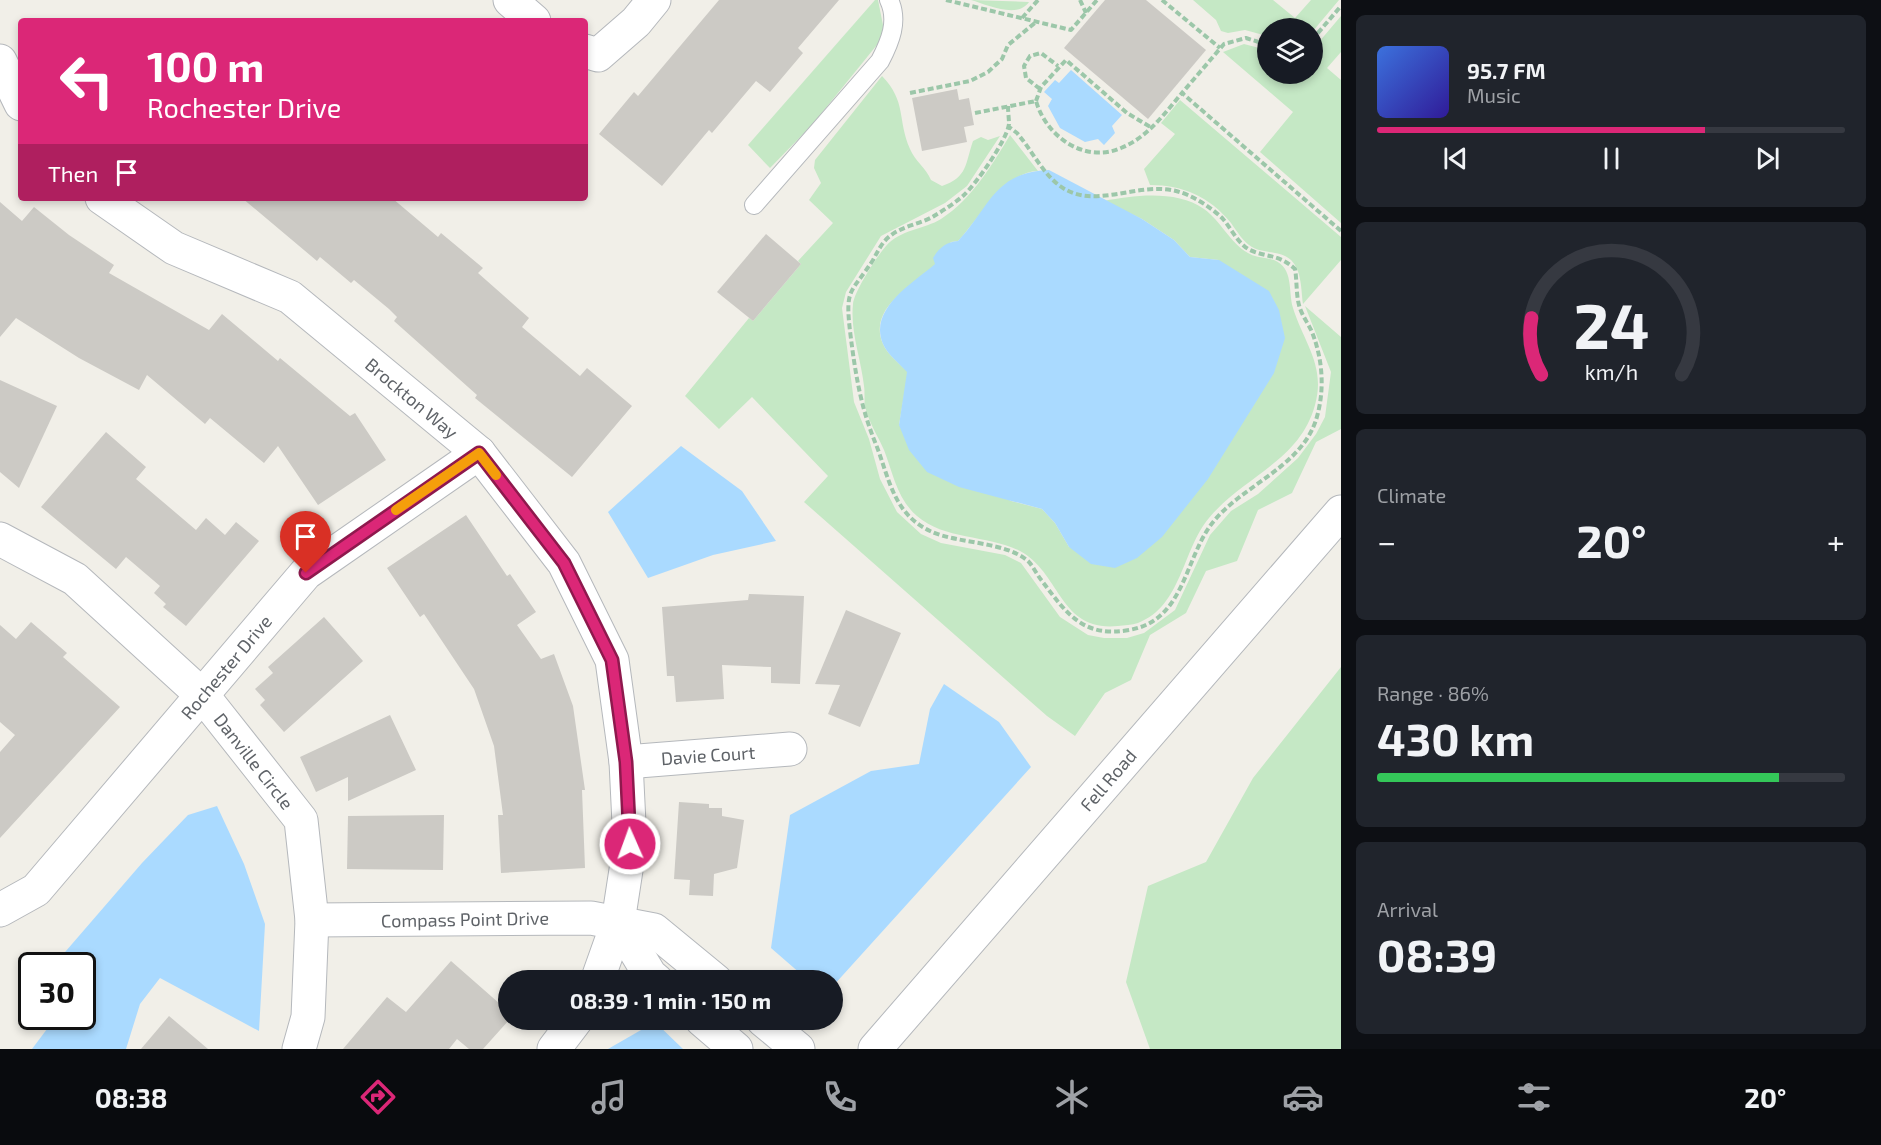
<!DOCTYPE html>
<meta charset="utf-8">
<style>
body{margin:0;font-family:"Exo 2",sans-serif;background:#20242c;color:#f1f3f6;height:100vh;display:flex;flex-direction:column;font-size:22px;white-space:nowrap}
*{box-sizing:border-box;margin:0}
p{font-size:20px;color:#9ea1a6}
.icon{flex:none;width:33px;height:33px;fill:none;stroke:currentColor;stroke-width:2;stroke-linecap:round;stroke-linejoin:round}
.map{position:relative;flex:1;overflow:hidden}
.details{display:flex;flex-direction:column;gap:15px;padding:15px;background:#0d0f14;width:540px}
.details>*{flex:none}
.top-card{position:absolute;left:18px;top:18px;width:570px;height:183px;border-radius:6px;box-shadow:0 3px 9px #0003;background:#db2777;color:#fff;overflow:hidden}
.tools{position:absolute;left:1257px;top:18px;display:grid;gap:12px}
.tools a{display:grid;place-items:center;width:66px;height:66px;border-radius:50%;background:#171b24;box-shadow:0 3px 9px #0003;font-size:30px}
.speed{position:absolute;left:18px;top:952px;display:flex;gap:12px;font-size:30px;font-weight:700;text-align:center}
.speed>*{display:grid;place-content:center;width:78px;height:78px;border-radius:50%;background:#171b24;box-shadow:0 3px 9px #0003;line-height:1}
.speed .limit{border:3px solid #111;border-radius:9px;background:#fff;color:#111}
.pin{position:absolute;display:grid;place-items:center;width:51px;height:51px;color:#fff;margin:-62px -26px;border-radius:50% 50% 50% 0;rotate:-45deg;box-shadow:0 0 6px #0007}
.pin .icon{rotate:45deg}
.me{position:absolute;width:66px;margin:-33px;rotate:358deg;stroke-linejoin:round;filter:drop-shadow(0 0 4px #0008)}
.turn{display:flex;align-items:center;gap:21px;height:126px;padding:0 30px;font-size:27px}
.turn .icon{width:78px;height:78px;stroke-width:2.5}
.turn b{display:block;font-size:42px;line-height:51px}
.then{display:flex;align-items:center;height:57px;padding:0 30px;background:#0003;gap:12px;font-size:22px}
.big{font-size:45px;font-weight:700;line-height:1.1}
.details .tile{flex:1;display:flex;flex-direction:column;justify-content:center;gap:9px;min-width:0;padding:0 21px;border-radius:9px;background:#20242c}
.details .dial{align-items:center;gap:0}
.dial svg{height:156px;overflow:visible;fill:none;stroke:#363941;stroke-width:7;stroke-linecap:round;text-anchor:middle}
.dial text{fill:#f1f3f6;stroke:none}
.song{display:flex;align-items:center;gap:18px}
.cover{width:72px;height:72px;border-radius:9px;background:linear-gradient(135deg,hsl(220 70% 55%),hsl(250 70% 35%))}
.played{height:6px;border-radius:3px;background:linear-gradient(90deg,#db2777 70%,#363941 70%)}
.keys{display:flex;justify-content:space-around;direction:ltr}
.heat{display:flex;justify-content:space-between;align-items:center;font-size:33px;direction:ltr}
.charge{height:9px;border-radius:4px;background:linear-gradient(90deg,#34c759 86%,#363941 0)}
.trip{position:absolute;left:498px;top:970px;width:345px;height:60px;border-radius:30px;background:#171b24;box-shadow:0 3px 9px #0003;font-weight:700;line-height:60px;text-align:center}
.dock{display:flex;height:96px;justify-content:space-around;align-items:center;background:#090b0e;color:#9ea1a6}
.dock .icon{width:42px;height:42px}
.dock .selected{color:#db2777}
.dock b{font-size:27px;color:#f1f3f6}
main{display:flex;flex:1;min-height:0}
.map>svg:first-child{display:block}
.green{fill:#c5e8c5}
.water{fill:#aadaff}
.building{fill:#cccac5}
.lines{fill:none;stroke-linecap:round;stroke-linejoin:round}
.lane-casing{stroke:#b5b8bc;stroke-width:20}
.street-casing{stroke:#b5b8bc;stroke-width:35}
.path{stroke:#9cc7a9;stroke-width:4;stroke-dasharray:6 3;stroke-linecap:butt}
.lane{stroke:#fff;stroke-width:18}
.street{stroke:#fff;stroke-width:33}
.route-casing{stroke:#8e194d;stroke-width:15}
.route{stroke:#db2777;stroke-width:10}
.slow{stroke:#f59e0b;stroke-width:10}
.labels{text-anchor:middle;dominant-baseline:central;stroke-width:4.5;stroke-linejoin:round;paint-order:stroke}
.street-label{font-size:18px;fill:#5f6368;stroke:#fff}
</style>
<main>
<div class="map">
<svg width="1341" height="1049" viewBox="0 0 1341 1049">
<rect width="100%" height="100%" fill="#f1efe8"/>
<g class="green">
<polygon points="875,0 878,0 885,35 812,125 770,168 748,145"/>
<path d="M971,0L1029,2C1017,19 988,5 971,0Z"/>
<polygon points="1193,0 1273,0 1295,18 1311,0 1339,0 1313,31 1312,28 1268,28 1267,36 1245,30 1228,33 1221,31 1216,20"/>
<polygon points="1341,16 1341,52 1327,68 1341,80 1341,223 1260,152 1293,112 1223,52 1244,44 1267,50 1268,74 1312,74 1313,49"/>
<path d="M882,76C907,102 897,119 910,149C915,161 926,168 931,180L942,186C968,177 965,164 973,141L981,137L988,140L1000,136L967,186L945,203L881,236L846,292L842,308L854,402L869,439L880,479L897,512L921,534L941,543L1005,555L1021,563L1060,617L1088,635L1104,638H1127L1144,633L1175,610L1210,535L1231,511L1258,494L1298,458L1316,434L1325,417L1331,372L1305,306L1341,337V429L1316,442L1292,493L1258,510L1237,561L1206,571L1186,613L1150,635L1131,680L1105,693L1075,736L1047,716L804,502L828,476L752,397L719,429L685,396L749,318L753,321L801,264L798,261L833,223L809,200L821,183L814,168L815,160Z"/>
<path d="M1180,100L1341,237V260L1303,304C1301,290 1302,271 1291,260C1280,250 1264,254 1252,247C1244,243 1236,230 1231,223C1210,197 1183,185 1150,185L1144,169L1175,134L1161,123Z"/>
<path d="M1010,135L1038,171C1004,172 979,219 958,241L951,242C946,249 941,258 935,265C914,286 867,307 883,344C887,354 900,364 908,372L899,425L1011,501L1042,509L1055,523L1069,547L1219,260L1190,257L1174,240L1142,219L1104,201C1135,195 1177,190 1204,209C1221,221 1230,243 1248,253C1256,258 1265,257 1274,260C1294,268 1288,291 1293,308C1304,343 1326,366 1315,405C1300,461 1244,476 1209,518C1182,550 1182,606 1138,623C1132,625 1124,625 1118,626C1059,632 1061,573 1020,551C989,535 944,540 917,516C897,499 893,473 884,450C878,436 868,421 865,406C864,399 865,392 864,386C861,359 850,331 853,304C854,292 877,256 886,246C899,230 925,229 941,219C972,199 992,165 1010,135Z"/>
<polygon points="1341,667 1341,1049 1150,1049 1126,982 1148,886 1206,862 1253,778"/>
</g>
<g class="water">
<polygon points="1071,70 1122,115 1112,126 1115,133 1104,145 1098,139 1085,142 1060,128 1048,106 1052,99 1044,92 1055,80 1059,83"/>
<path d="M1049,170L1142,219L1174,240L1190,257L1219,260L1269,291L1279,310L1285,338L1274,373L1208,479L1162,537L1137,558L1115,568L1091,564L1069,547L1055,523L1042,509L959,487L927,472L909,450L899,425L907,372C900,364 887,354 883,344C868,309 913,283 935,264L933,258C939,248 946,242 958,241C990,207 994,172 1049,170Z"/>
<polygon points="681,446 742,491 776,541 713,555 648,578 608,512"/>
<polygon points="944,684 999,722 1031,767 833,986 832,981 809,981 771,948 790,815 871,771 919,764 930,709"/>
<polygon points="217,806 244,864 265,924 259,1031 160,978 140,1004 126,1049 32,1049 56,1017 82,1017 82,966 53,966 142,863 188,815"/>
<polygon points="655,1022 683,1049 608,1049"/>
</g>
<g class="building">
<polygon points="719,0 839,0 798,48 803,53 770,92 756,81 712,133 709,130 662,186 599,134 634,92 638,96"/>
<polygon points="1105,0 1146,0 1206,50 1148,119 1064,48"/>
<polygon points="957,89 959,100 969,98 974,125 964,127 967,142 922,151 912,98"/>
<polygon points="242,198 392,198 438,237 441,233 483,268 478,273 529,318 522,327 580,376 587,368 632,406 572,477 475,398 477,395 394,321 397,317 389,309 354,280 351,283 320,257 317,261"/>
<polygon points="0,202 22,221 34,207 69,235 114,265 109,273 209,330 222,314 278,361 280,358 350,416 355,413 386,460 318,505 278,446 264,463 210,418 205,424 147,375 139,390 79,358 16,318 0,337"/>
<polygon points="766,234 801,264 753,321 717,292"/>
<polygon points="0,380 57,406 19,488 0,472"/>
<polygon points="106,432 146,467 136,479 196,530 206,518 225,535 236,522 259,541 186,626 163,607 166,604 154,593 160,586 126,557 116,569 41,507"/>
<polygon points="466,515 507,576 510,574 536,612 517,625 541,659 554,654 573,706 585,790 582,790 585,868 501,873 498,815 503,815 494,746 474,689 424,614 420,617 387,568"/>
<polygon points="749,594 804,596 800,684 771,683 771,667 722,665 724,699 676,702 674,676 667,676 662,607 748,600"/>
<polygon points="846,610 901,633 860,727 828,714 840,685 815,684"/>
<polygon points="324,617 363,661 284,732 260,705 265,700 255,689 273,673 268,667"/>
<polygon points="31,622 67,653 63,657 120,707 0,838 0,752 15,735 0,722 0,625 16,639"/>
<polygon points="390,715 416,770 348,801 348,777 316,792 300,757"/>
<polygon points="679,802 709,804 709,808 722,808 722,816 744,820 737,868 714,874 713,896 689,895 690,880 674,879"/>
<polygon points="444,815 443,870 347,869 348,816"/>
<polygon points="451,961 508,1011 509,1020 483,1049 469,1049 457,1039 449,1049 343,1049 387,997 406,1012"/>
<polygon points="169,1016 208,1049 141,1049"/>
</g>
<g class="lines">
<defs>
<path id="lane" d="M754,205L880,61C890,42 899,21 889,0"/>
<g id="street">
<polyline points="510,0 534,21"/>
<polyline points="585,51 598,55 636,22 654,0"/>
<polyline points="0,61 21,104"/>
<polyline points="102,198 174,248 290,297 479,453 564,563 612,660 626,762 630,844 618,922 597,981"/>
<polyline points="0,539 75,579 203,696 301,820 312,920 308,1017 299,1049"/>
<polyline points="626,762 790,749"/>
<polyline points="0,910 36,890 306,573 479,453"/>
<polyline points="312,920 591,918 654,930 716,981"/>
<polyline points="618,922 650,975 657,981"/>
<polyline points="702,1020 736,1049"/>
<polyline points="763,1020 798,1049"/>
<polyline points="554,1049 576,1020"/>
<polyline points="875,1049 1341,512"/>
</g>
</defs>
<use href="#lane" class="lane-casing"/>
<use href="#street" class="street-casing"/>
<g class="path">
<polyline points="946,0 1071,30 1097,0"/>
<polyline points="1080,0 1086,13"/>
<polyline points="1162,0 1220,48"/>
<polyline points="1022,18 1038,0"/>
<polyline points="1312,40 1341,6"/>
<polyline points="1268,45 1246,38 1224,44 1182,93 1341,231"/>
<polyline points="1040,89 1026,78 1024,66 1030,56 1041,53 1058,66"/>
<polyline points="910,93 970,81 988,72 1002,59 1008,45 1036,22"/>
<polyline points="1036,101 1041,87 1066,60 1127,113 1152,128"/>
<path d="M1008,106C1008,112 1009,119 1009,124C1007,140 976,184 964,195C955,203 944,210 934,216C921,224 902,226 890,236C882,242 878,251 873,260C851,294 845,287 850,331C855,371 860,405 875,442C889,476 892,513 930,531C957,544 1005,541 1028,561C1033,566 1037,575 1042,581C1067,614 1083,638 1129,630C1183,621 1184,563 1210,526C1239,486 1300,469 1316,420C1325,391 1323,360 1312,332C1308,323 1301,314 1299,305C1296,294 1297,280 1295,269C1279,254 1268,258 1250,250C1238,244 1231,228 1223,219C1211,207 1192,195 1176,191C1137,181 1094,211 1060,186C1043,174 1031,149 1017,133L1009,127"/>
<path d="M975,113L1036,101C1046,136 1084,164 1121,148C1147,138 1165,113 1182,93"/>
</g>
<use href="#lane" class="lane"/>
<use href="#street" class="street"/>
</g>
<g class="lines">
<defs>
<polyline id="route" points="306,573 479,453 564,563 612,660 626,762 630,844"/>
</defs>
<use href="#route" class="route-casing"/>
<use href="#route" class="route"/>
<polyline class="slow" points="396,510 479,453 496,475"/>
</g>
<g class="labels">
<g class="street-label">
<text transform="translate(412 398) rotate(40)">Brockton Way</text>
<text transform="translate(226 667) rotate(-50)">Rochester Drive</text>
<text transform="translate(708 755) rotate(-4)">Davie Court</text>
<text transform="translate(254 761) rotate(52)">Danville Circle</text>
<text transform="translate(1108 780) rotate(-49)">Fell Road</text>
<text transform="translate(465 919) rotate(-1)">Compass Point Drive</text>
</g>
</g>
</svg>
<div class="tools">
<a><svg class="icon" aria-label="layers" viewBox="0 0 24 24"><path d="M12 4l9 5-9 5-9-5zM3 14l9 5 9-5"/></svg></a>
</div>
<div class="speed"><div class="limit">30</div></div>
<div class="pin" style="left:306px;top:573px;background:#d93025"><svg class="icon" aria-label="arrive" viewBox="0 0 24 24"><path d="M6 21V4h12l-3 4 3 4H6"/></svg></div>
<svg class="me" style="left:630px;top:844px" viewBox="-20 -20 40 40"><circle r="17" fill="#db2777" stroke="#fff" stroke-width="3"/><path d="M0-11L8 9 0 5-8 9z" fill="#fff"/></svg>
<div class="trip">08:39 · 1 min · 150 m</div>
<div class="top-card">
<div class="turn"><svg class="icon" aria-label="left" viewBox="0 0 24 24"><path d="M17 20v-9H6M10 6l-5 5 5 5"/></svg><div><b>100 m</b>Rochester Drive</div></div>
<div class="then">Then<svg class="icon" aria-label="arrive" viewBox="0 0 24 24"><path d="M6 21V4h12l-3 4 3 4H6"/></svg></div>
</div>
</div>
<section class="details">
<div class="tile">
<div class="song"><i class="cover"></i><div><b>95.7 FM</b><p>Music</p></div></div>
<div class="played"></div>
<div class="keys"><svg class="icon" aria-label="previous" viewBox="0 0 24 24"><path d="M18 5L8 12l10 7zM5 5v14"/></svg><svg class="icon" aria-label="pause" viewBox="0 0 24 24"><path d="M8 5v14M16 5v14"/></svg><svg class="icon" aria-label="next" viewBox="0 0 24 24"><path d="M6 5l10 7-10 7zM19 5v14"/></svg></div>
</div>
<div class="tile dial"><svg viewBox="0 0 100 80">
<path d="M14 69A42 42 0 1 1 86 69"/>
<path d="M14 69A42 42 0 0 1 9 40" stroke="#db2777"/>
<text x="50" y="56" font-size="32" font-weight="700">24</text>
<text x="50" y="72" font-size="11">km/h</text>
</svg></div>
<div class="tile"><p>Climate</p>
<div class="heat"><a>−</a><b class="big">20°</b><a>+</a></div>
</div>
<div class="tile"><p>Range · 86%</p><b class="big">430 km</b><div class="charge"></div></div>
<div class="tile"><p>Arrival</p><b class="big">08:39</b></div>
</section>
</main>
<nav class="dock">
<b>08:38</b>
<svg class="icon selected" aria-label="directions" viewBox="0 0 24 24"><path d="M12 3l9 9-9 9-9-9zM9 14v-3h6M13 9l2 2-2 2"/></svg>
<svg class="icon" aria-label="music" viewBox="0 0 24 24"><path d="M9 18V5l10-2v13"/><circle cx="6" cy="18" r="3"/><circle cx="16" cy="16" r="3"/></svg>
<svg class="icon" aria-label="phone" viewBox="0 0 24 24"><path d="M5 4h4l2 5-3 2q2 4 5 5l2-3 5 2v4C11 20 4 13 5 4z"/></svg>
<svg class="icon" aria-label="climate" viewBox="0 0 24 24"><path d="M12 3v18M4 7l16 10M4 17L20 7"/></svg>
<svg class="icon" aria-label="car" viewBox="0 0 24 24"><path d="M5 17H2v-5l4-1 3-4h7l3 4 3 1v5h-3M9 17h6M6 11h13"/><circle cx="7" cy="17" r="2"/><circle cx="17" cy="17" r="2"/></svg>
<svg class="icon" aria-label="filters" viewBox="0 0 24 24"><path d="M4 7h16M4 17h16"/><circle cx="9" cy="7" r="2"/><circle cx="15" cy="17" r="2"/></svg>
<b>20°</b>
</nav>
